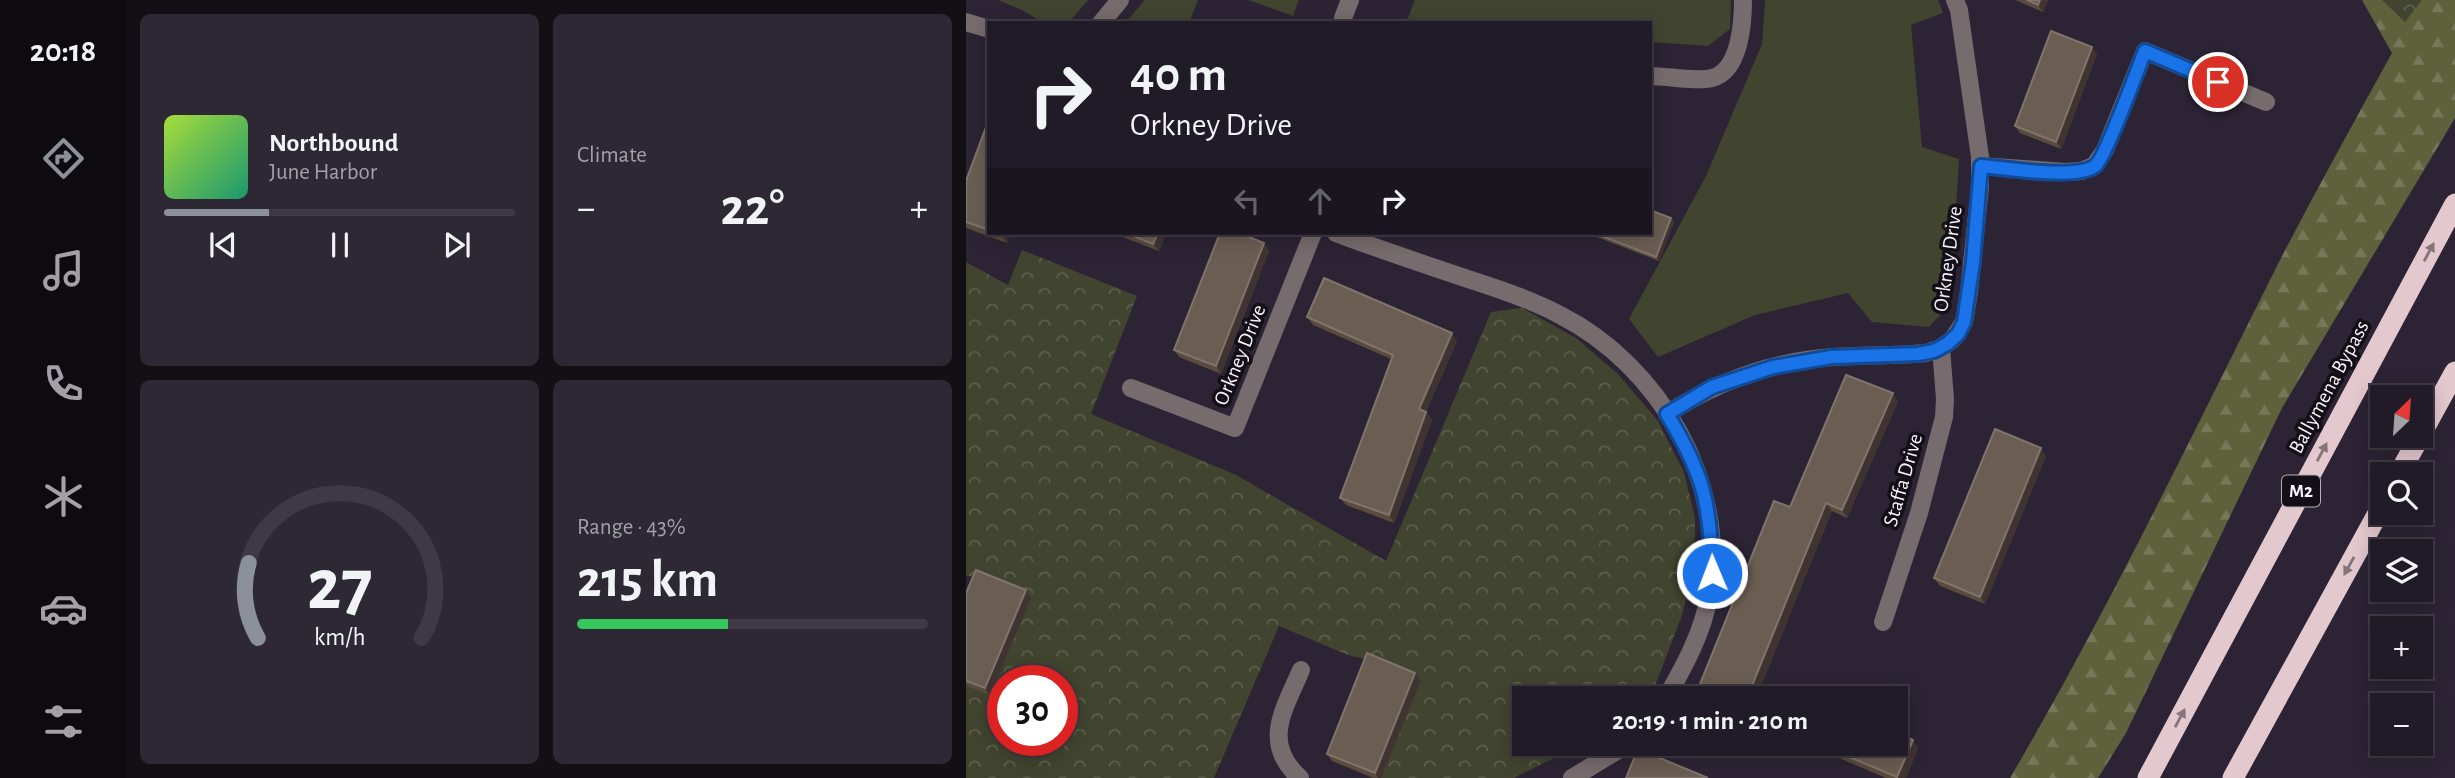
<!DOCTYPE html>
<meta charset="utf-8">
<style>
body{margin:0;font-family:"Alegreya Sans",sans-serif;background:#2d2833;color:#f1f3f6;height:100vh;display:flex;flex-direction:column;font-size:26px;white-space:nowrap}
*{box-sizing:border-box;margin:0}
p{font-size:23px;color:#a2a1a7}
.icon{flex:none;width:38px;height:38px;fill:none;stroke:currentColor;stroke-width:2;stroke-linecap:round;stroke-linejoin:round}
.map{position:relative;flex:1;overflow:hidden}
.drawer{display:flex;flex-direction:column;gap:14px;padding:14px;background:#120f15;width:840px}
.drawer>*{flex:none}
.banner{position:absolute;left:21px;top:21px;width:665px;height:214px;border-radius:0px;box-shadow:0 4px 18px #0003,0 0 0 2px #3e3944;background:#211b27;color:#f1f3f6;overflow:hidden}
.needle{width:46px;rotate:25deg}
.tools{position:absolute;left:1404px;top:385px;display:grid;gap:14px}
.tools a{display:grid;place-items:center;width:63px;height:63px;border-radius:0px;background:#211b27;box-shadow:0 4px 18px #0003,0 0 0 2px #3e3944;font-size:35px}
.speed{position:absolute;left:21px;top:665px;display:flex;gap:14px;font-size:35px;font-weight:700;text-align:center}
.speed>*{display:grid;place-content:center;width:91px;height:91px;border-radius:50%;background:#211b27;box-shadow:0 4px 18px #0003,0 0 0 2px #3e3944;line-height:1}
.speed .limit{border:10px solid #d22;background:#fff;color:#111}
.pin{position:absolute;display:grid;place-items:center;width:60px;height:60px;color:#fff;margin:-30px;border:4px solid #fff;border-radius:50%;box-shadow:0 2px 7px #0007}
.me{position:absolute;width:77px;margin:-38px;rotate:359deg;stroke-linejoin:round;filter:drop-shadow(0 0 5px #0008)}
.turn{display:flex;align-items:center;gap:24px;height:147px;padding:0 28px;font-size:32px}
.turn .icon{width:91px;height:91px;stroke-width:2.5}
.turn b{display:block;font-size:49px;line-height:60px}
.lanes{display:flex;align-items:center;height:66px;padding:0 28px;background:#0003;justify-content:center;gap:35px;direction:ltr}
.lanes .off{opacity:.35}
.big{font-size:52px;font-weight:600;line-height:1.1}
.drawer .card{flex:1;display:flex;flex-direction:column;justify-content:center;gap:10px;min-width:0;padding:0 24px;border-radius:10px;background:#2d2833}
.drawer .dial{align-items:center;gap:0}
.dial svg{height:182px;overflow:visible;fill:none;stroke:#3e3944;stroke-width:7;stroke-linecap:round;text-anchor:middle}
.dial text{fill:#f1f3f6;stroke:none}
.song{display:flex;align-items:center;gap:21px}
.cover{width:84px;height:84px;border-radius:10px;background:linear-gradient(135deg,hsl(80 70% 55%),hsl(160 70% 35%))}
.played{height:7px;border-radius:4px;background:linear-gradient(90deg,#8c9099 30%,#3e3944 30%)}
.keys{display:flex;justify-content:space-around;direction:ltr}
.heat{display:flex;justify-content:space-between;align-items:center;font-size:38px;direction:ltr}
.charge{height:10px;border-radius:5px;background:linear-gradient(90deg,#34c759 43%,#3e3944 0)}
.drawer .tiles{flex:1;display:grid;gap:14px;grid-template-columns:repeat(2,1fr)}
.trip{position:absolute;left:546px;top:686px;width:396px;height:70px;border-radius:0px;background:#211b27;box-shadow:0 4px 18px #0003,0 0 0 2px #3e3944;font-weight:600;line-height:70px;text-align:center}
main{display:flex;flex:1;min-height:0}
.tabs{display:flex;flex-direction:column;width:126px;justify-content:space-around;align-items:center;background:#0d0b10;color:#a2a1a7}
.tabs .icon{width:49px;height:49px}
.tabs .on{color:#8c9099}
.tabs b{font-size:32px;color:#f1f3f6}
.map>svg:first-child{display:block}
.green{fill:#41442e}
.forest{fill:url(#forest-firs)}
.park{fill:url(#park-crowns);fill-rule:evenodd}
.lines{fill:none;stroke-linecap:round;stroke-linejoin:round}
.street{stroke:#766b6d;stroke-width:18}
.highway{stroke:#e3c8ce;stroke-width:21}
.wall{fill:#594b3d}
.shaded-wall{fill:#403431}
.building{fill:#6a5d52;stroke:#80746d;stroke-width:2}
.oneway{fill:#85757b}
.route-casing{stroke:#114b97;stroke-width:18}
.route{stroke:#1a73e8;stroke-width:12}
.labels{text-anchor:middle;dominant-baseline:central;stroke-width:7;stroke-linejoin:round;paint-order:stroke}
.shield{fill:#130f16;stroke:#b3aeb8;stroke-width:2}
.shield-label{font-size:19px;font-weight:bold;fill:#f8f2fd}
.street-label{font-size:21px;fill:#f8f2fd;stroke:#130f16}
</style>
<main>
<nav class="tabs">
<b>20:18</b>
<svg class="icon on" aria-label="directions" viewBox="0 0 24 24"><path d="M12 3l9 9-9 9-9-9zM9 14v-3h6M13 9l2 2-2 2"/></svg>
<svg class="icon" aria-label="music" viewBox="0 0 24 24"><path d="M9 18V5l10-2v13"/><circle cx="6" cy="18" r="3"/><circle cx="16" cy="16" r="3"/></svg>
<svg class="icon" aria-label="phone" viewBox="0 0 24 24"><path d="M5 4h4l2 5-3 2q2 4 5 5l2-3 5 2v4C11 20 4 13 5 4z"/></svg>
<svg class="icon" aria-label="climate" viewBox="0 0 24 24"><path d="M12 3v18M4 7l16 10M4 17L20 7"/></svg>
<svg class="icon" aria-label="car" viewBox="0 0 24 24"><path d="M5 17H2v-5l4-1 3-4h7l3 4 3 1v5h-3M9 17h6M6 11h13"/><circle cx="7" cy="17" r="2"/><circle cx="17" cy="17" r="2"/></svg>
<svg class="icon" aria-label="filters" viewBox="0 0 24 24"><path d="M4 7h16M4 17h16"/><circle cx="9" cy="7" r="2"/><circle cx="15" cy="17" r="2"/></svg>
</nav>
<section class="drawer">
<div class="tiles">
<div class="card">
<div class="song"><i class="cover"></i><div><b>Northbound</b><p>June Harbor</p></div></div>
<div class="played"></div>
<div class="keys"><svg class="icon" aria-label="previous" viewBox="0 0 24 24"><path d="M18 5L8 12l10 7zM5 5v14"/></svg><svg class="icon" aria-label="pause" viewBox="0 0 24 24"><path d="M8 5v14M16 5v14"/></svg><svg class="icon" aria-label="next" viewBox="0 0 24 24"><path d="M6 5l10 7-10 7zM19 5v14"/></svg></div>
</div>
<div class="card"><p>Climate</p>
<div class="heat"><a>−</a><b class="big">22°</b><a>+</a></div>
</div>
<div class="card dial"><svg viewBox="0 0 100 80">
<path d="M14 69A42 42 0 1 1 86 69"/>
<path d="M14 69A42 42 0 0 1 10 36" stroke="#8c9099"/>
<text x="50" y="56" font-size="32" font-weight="700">27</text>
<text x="50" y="72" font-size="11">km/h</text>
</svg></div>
<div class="card"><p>Range · 43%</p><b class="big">215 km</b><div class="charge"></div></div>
</div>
</section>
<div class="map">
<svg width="1489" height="778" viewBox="0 0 1489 778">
<defs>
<pattern id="forest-firs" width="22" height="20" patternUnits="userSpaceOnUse" patternTransform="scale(1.75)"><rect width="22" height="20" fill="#5d623c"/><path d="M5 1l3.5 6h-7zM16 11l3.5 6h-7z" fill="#757959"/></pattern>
<pattern id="park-crowns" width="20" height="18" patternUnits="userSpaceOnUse" patternTransform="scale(1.75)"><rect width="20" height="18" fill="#41442e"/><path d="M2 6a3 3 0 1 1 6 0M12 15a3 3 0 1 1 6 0" fill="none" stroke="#5d5f4d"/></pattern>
</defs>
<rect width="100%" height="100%" fill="#2c2434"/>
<g class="green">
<polygon points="32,0 122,0 105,20 78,23 56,10"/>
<polygon points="179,0 232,0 223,23 159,23"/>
<polygon points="282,0 333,0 327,16"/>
<polygon points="449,0 765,0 764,29 742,46 684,42 684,23 440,23"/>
<polygon points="799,0 972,0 977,13 945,25 956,147 993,159 984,304 963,327 906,322 882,293 789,315 692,357 663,319 740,176 796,44"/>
</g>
<path class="forest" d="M1396,0H1489V118L1316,408L1160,733L1132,778H1044C1142,611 1226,435 1313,262C1349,192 1388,122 1426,53Z"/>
<g class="park">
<polygon points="1416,0 1456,0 1439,22"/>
<path d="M56,250L171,296L125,414L270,475L420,561L525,312L556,308L610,338L652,374L692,421L718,472L729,518V565L715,618L690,683L679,698H558V744H617L547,778H415L454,681L407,661L382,655L313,626L248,778H0V686L24,696L15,577L0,576V262L42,285ZM37,681H96V740H37Z"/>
</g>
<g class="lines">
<g class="street">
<polyline points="377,18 384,0"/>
<polyline points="0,22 23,29"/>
<polyline points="135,23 154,0"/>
<path d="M684,76C701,76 730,82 746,78C774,71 777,23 777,0"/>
<polyline points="1015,166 1099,172 1115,171 1128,166 1139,150 1179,51 1300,102"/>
<path d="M370,233C415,250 460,265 505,280C535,290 566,300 594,315C694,366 762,483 743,596C737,632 718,667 700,698"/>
<polyline points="165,388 269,428 347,233"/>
<path d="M701,414C752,381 807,361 868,357C898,355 929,356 960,353L975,348L987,339L998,322L1003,292L1014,187V157L993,10L989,0"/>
<polyline points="917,622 953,513 978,417 979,399 975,348"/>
<path d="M334,778C295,743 318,710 335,670"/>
<polyline points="606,778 662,744"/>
</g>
<g class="highway">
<polyline points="1433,474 1489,372"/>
<polyline points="1182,778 1489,204"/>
<polyline points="1267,778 1416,506"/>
</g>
</g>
<g class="wall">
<polygon points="1049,0 1082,0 1077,12"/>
<polygon points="1131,54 1095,149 1054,133 1049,126"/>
<polygon points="23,119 23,233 44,233 41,243 0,228 0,181"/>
<polygon points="708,222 693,261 620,233 684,233"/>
<polygon points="146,233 200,233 193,251"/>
<polygon points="298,243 303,251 255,374 213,357 208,350"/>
<polygon points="341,317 491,341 460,412 466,420 428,523 380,505 374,498 425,359 347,325"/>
<polygon points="932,401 881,518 866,511 790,698 733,698 730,694 824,507"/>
<polygon points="1080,456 1019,604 974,586 968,578"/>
<polygon points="0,593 65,598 24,696 0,686"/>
<polygon points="455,681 415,778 407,778 366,761 361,754"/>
<polygon points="840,744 929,744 952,748 940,778 920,778"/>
</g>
<g class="shaded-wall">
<polygon points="1074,0 1082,0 1077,12 1072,5"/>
<polygon points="1126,47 1131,54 1095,149 1090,142"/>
<polygon points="705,218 708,222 693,261 690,257"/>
<polygon points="36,233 44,233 41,243 35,235"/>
<polygon points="192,233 200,233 193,251 187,244"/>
<polygon points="298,243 303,251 255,374 250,366"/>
<polygon points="486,333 491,341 460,412 466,420 428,523 423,515 453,409"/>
<polygon points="927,393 932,401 881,518 876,510"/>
<polygon points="1075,448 1080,456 1019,604 1014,597"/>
<polygon points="860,503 866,511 790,698 781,698"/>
<polygon points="60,590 65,598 24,696 19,688"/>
<polygon points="449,673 455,681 415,778 412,778 409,773"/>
<polygon points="947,740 952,748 940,778 932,778"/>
</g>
<g class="building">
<polygon points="1061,0 1074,0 1072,5"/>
<polygon points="1085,31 1126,47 1090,142 1049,126"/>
<polygon points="23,119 23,230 0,222 0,181"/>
<polygon points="684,210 705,218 690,257 628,233 684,233"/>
<polygon points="160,233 192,233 187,244"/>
<polygon points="254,233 273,233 298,243 250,366 208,350"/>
<polygon points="358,278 486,333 453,409 460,412 423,515 374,498 427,355 341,317"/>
<polygon points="880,375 927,393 876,510 860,503 781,698 741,698 730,694 808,501 824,507"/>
<polygon points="1029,429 1075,448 1014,597 968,578"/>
<polygon points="10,570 60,590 19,688 0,681 0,593"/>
<polygon points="401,653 449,673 409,773 361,754"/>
<polygon points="836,693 848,698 834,698"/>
<polygon points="929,733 947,740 931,777 852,744 929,744"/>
<polygon points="672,749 742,778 660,778"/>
</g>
<defs><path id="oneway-solid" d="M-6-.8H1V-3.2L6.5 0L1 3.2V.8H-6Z" transform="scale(1.75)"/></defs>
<g class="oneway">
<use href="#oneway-solid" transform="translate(1463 252) rotate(-62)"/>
<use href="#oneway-solid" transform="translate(1356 452) rotate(-62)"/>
<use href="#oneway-solid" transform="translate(1383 566) rotate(119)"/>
<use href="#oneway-solid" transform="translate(1214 718) rotate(-62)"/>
</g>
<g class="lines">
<defs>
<path id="route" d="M746,573C745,504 737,473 701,414L746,387L807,367L865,357L952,354L968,351L981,344L992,334L998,322L1007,262L1015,166C1040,168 1109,180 1129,166C1139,159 1172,68 1179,51L1252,82"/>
</defs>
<use href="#route" class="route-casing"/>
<use href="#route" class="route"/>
</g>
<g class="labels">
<rect class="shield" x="1316" y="475.5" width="38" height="31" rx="5"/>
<g class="shield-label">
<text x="1335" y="491">M2</text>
</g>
<g class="street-label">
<text transform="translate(982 259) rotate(-82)">Orkney Drive</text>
<text transform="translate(274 355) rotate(-68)">Orkney Drive</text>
<text transform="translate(1363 387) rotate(-62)">Ballymena Bypass</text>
<text transform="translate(937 480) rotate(-74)">Staffa Drive</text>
</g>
</g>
</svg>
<div class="tools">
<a><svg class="needle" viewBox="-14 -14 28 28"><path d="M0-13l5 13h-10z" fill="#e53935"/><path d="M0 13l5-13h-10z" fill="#a2a1a7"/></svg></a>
<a><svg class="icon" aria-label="search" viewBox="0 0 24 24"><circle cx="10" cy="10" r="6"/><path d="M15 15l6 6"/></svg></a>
<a><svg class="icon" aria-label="layers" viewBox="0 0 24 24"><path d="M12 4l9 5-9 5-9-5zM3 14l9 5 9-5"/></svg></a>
<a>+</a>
<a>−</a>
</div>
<div class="speed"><div class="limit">30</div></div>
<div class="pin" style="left:1252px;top:82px;background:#d93025"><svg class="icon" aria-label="arrive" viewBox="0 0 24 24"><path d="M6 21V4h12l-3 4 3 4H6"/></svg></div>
<svg class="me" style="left:746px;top:573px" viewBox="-20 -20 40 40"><circle r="17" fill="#1a73e8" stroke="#fff" stroke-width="3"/><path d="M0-11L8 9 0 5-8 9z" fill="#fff"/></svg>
<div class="trip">20:19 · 1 min · 210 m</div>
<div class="banner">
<div class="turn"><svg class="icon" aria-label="right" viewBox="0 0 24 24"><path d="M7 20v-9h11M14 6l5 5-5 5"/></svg><div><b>40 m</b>Orkney Drive</div></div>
<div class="lanes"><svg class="icon off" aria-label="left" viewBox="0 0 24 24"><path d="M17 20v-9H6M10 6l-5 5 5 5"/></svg><svg class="icon off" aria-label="ahead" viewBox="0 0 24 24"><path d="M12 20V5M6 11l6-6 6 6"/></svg><svg class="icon" aria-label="right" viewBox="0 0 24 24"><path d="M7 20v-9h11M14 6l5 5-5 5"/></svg></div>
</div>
</div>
</main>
